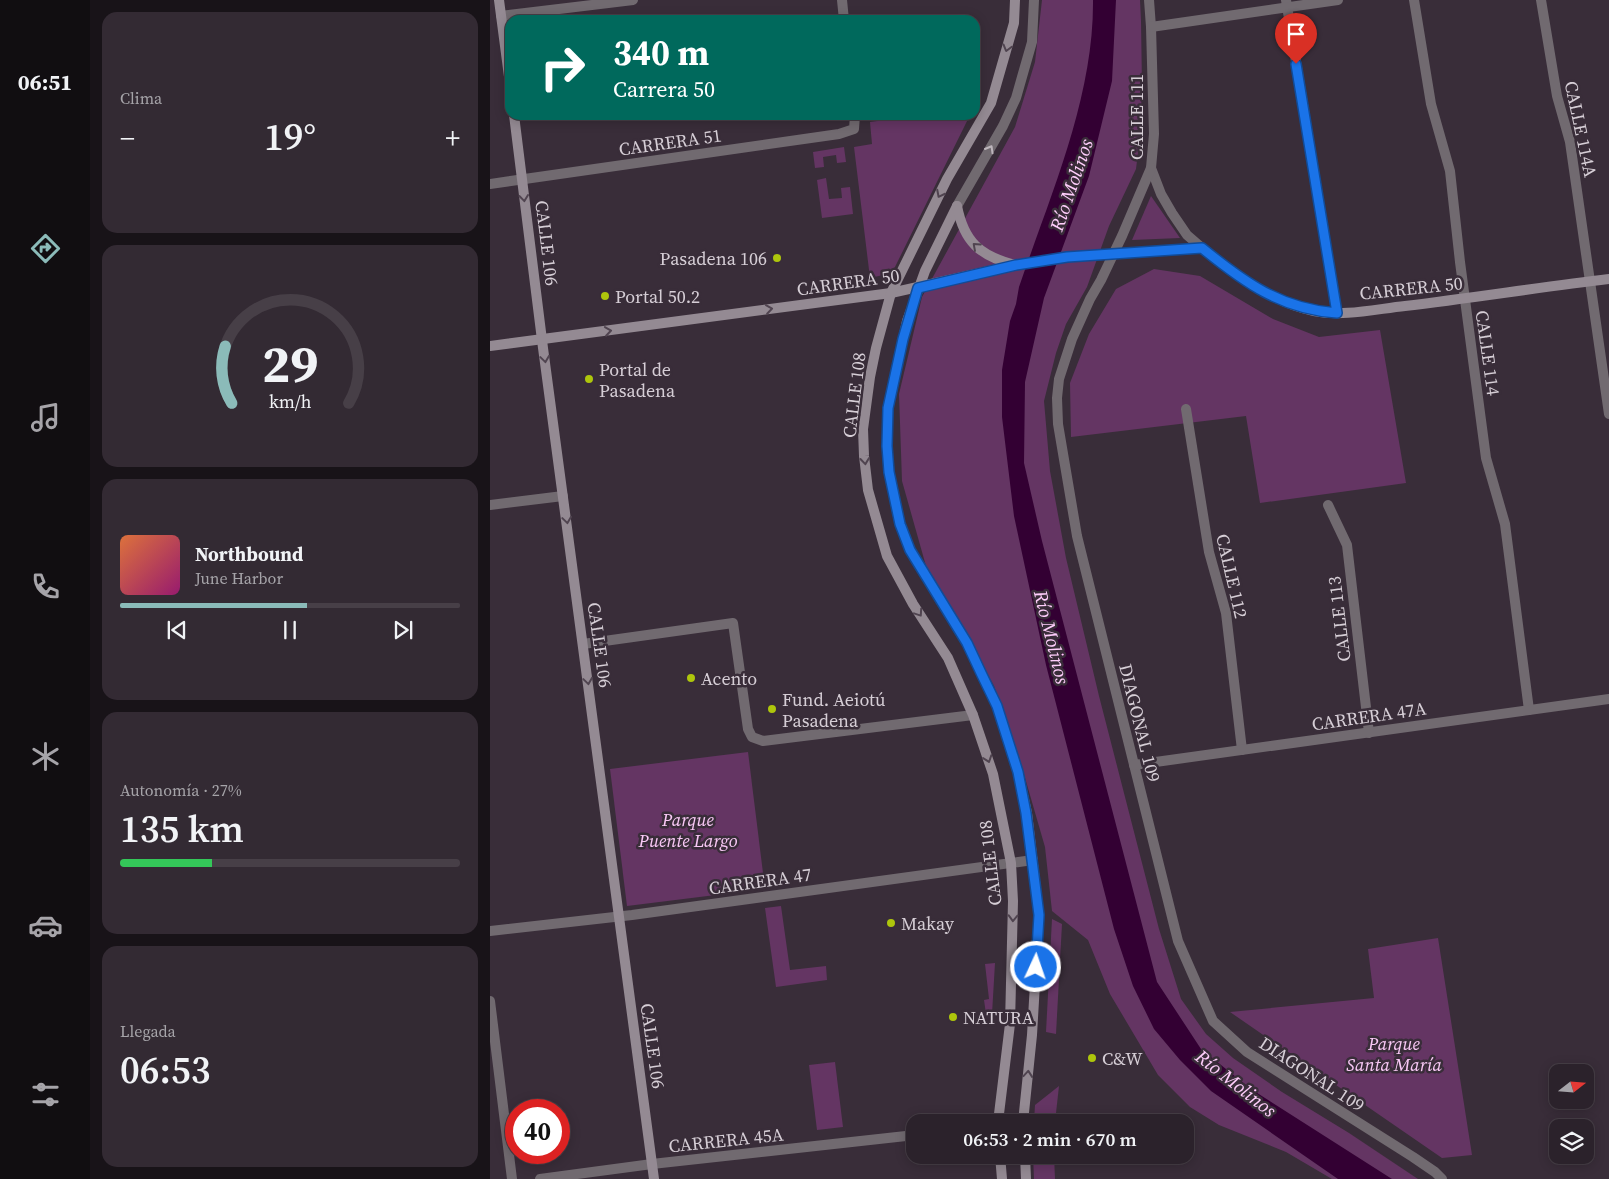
<!DOCTYPE html>
<html lang="es">
<meta charset="utf-8">
<style>
body{margin:0;font-family:"Source Serif 4",serif;background:#332a33;color:#f1f3f6;height:100vh;display:flex;flex-direction:column;font-size:19px;white-space:nowrap}
*{box-sizing:border-box;margin:0}
p{font-size:16px;color:#a6a4a9}
.icon{flex:none;width:28px;height:28px;fill:none;stroke:currentColor;stroke-width:2;stroke-linecap:round;stroke-linejoin:round}
.map{position:relative;flex:1;overflow:hidden}
.side{display:flex;flex-direction:column;gap:12px;padding:12px;background:#181318;width:400px}
.side>*{flex:none}
.top-card{position:absolute;left:15px;top:15px;width:475px;height:105px;border-radius:15px;box-shadow:0 2px 12px #0003,0 0 0 1px #473f47;background:#00695c;color:#fff;overflow:hidden}
.needle{width:32px;rotate:73deg}
.fabs{position:absolute;left:1059px;top:1064px;display:grid;gap:10px}
.fabs a{display:grid;place-items:center;width:45px;height:45px;border-radius:10px;background:#2b222b;box-shadow:0 2px 12px #0003,0 0 0 1px #473f47;font-size:25px}
.speed{position:absolute;left:15px;top:1099px;display:flex;gap:10px;font-size:25px;font-weight:700;text-align:center}
.speed>*{display:grid;place-content:center;width:65px;height:65px;border-radius:50%;background:#2b222b;box-shadow:0 2px 12px #0003,0 0 0 1px #473f47;line-height:1}
.speed .limit{border:8px solid #d22;background:#fff;color:#111}
.pin{position:absolute;display:grid;place-items:center;width:42px;height:42px;color:#fff;margin:-51px -21px;border-radius:50% 50% 50% 0;rotate:-45deg;box-shadow:0 0 5px #0007}
.pin .icon{rotate:45deg}
.me{position:absolute;width:55px;margin:-28px;rotate:3deg;stroke-linejoin:round;filter:drop-shadow(0 0 4px #0008)}
.turn{display:flex;align-items:center;gap:18px;height:105px;padding:0 25px;font-size:22px}
.turn .icon{width:65px;height:65px;stroke-width:2.5}
.turn b{display:block;font-size:35px;line-height:42px}
.big{font-size:38px;font-weight:600;line-height:1.1}
.side .card{flex:1;display:flex;flex-direction:column;justify-content:center;gap:8px;min-width:0;padding:0 18px;border-radius:15px;background:#332a33}
.side .dial{align-items:center;gap:0}
.dial svg{height:130px;overflow:visible;fill:none;stroke:#473f47;stroke-width:7;stroke-linecap:round;text-anchor:middle}
.dial text{fill:#f1f3f6;stroke:none}
.song{display:flex;align-items:center;gap:15px}
.cover{width:60px;height:60px;border-radius:8px;background:linear-gradient(135deg,hsl(20 70% 55%),hsl(320 70% 35%))}
.played{height:5px;border-radius:2px;background:linear-gradient(90deg,#8bbbb9 55%,#473f47 55%)}
.keys{display:flex;justify-content:space-around;direction:ltr}
.heat{display:flex;justify-content:space-between;align-items:center;font-size:28px;direction:ltr}
.charge{height:8px;border-radius:4px;background:linear-gradient(90deg,#34c759 27%,#473f47 0)}
.trip{position:absolute;left:416px;top:1114px;width:288px;height:50px;border-radius:15px;background:#2b222b;box-shadow:0 2px 12px #0003,0 0 0 1px #473f47;font-weight:600;line-height:50px;text-align:center}
main{display:flex;flex:1;min-height:0}
.dock{display:flex;flex-direction:column;width:90px;justify-content:space-around;align-items:center;background:#110e11;color:#a6a4a9}
.dock .icon{width:35px;height:35px}
.dock .current{color:#8bbbb9}
.dock b{font-size:22px;color:#f1f3f6}
.map>svg:first-child{display:block}
.green{fill:#643563}
.water{fill:#303}
.lines{fill:none;stroke-linecap:round;stroke-linejoin:round}
.street{stroke:#716a70;stroke-width:10}
.secondary{stroke:#948a93;stroke-width:10}
.oneway{stroke:#504450}
.oneway2{stroke:#bdb5bc}
.route-casing{stroke:#114b97;stroke-width:12}
.route{stroke:#1a73e8;stroke-width:9}
.poi-dot{fill:#aec60c;stroke:#392d39;stroke-width:2}
.labels{text-anchor:middle;dominant-baseline:central;stroke-width:5;stroke-linejoin:round;paint-order:stroke}
.street-label{font-size:18px;fill:#d6ced6;stroke:#392d39}
.poi-label{font-size:18px;fill:#d6ced6;stroke:#392d39;text-anchor:start}
.park-label{font-size:18px;font-style:italic;fill:#fac9f7;stroke:#392d39}
.water-label{font-size:19px;font-style:italic;fill:#ffcefc;stroke:#392d39}
</style>
<main>
<nav class="dock">
<b>06:51</b>
<svg class="icon current" aria-label="directions" viewBox="0 0 24 24"><path d="M12 3l9 9-9 9-9-9zM9 14v-3h6M13 9l2 2-2 2"/></svg>
<svg class="icon" aria-label="music" viewBox="0 0 24 24"><path d="M9 18V5l10-2v13"/><circle cx="6" cy="18" r="3"/><circle cx="16" cy="16" r="3"/></svg>
<svg class="icon" aria-label="phone" viewBox="0 0 24 24"><path d="M5 4h4l2 5-3 2q2 4 5 5l2-3 5 2v4C11 20 4 13 5 4z"/></svg>
<svg class="icon" aria-label="climate" viewBox="0 0 24 24"><path d="M12 3v18M4 7l16 10M4 17L20 7"/></svg>
<svg class="icon" aria-label="car" viewBox="0 0 24 24"><path d="M5 17H2v-5l4-1 3-4h7l3 4 3 1v5h-3M9 17h6M6 11h13"/><circle cx="7" cy="17" r="2"/><circle cx="17" cy="17" r="2"/></svg>
<svg class="icon" aria-label="filters" viewBox="0 0 24 24"><path d="M4 7h16M4 17h16"/><circle cx="9" cy="7" r="2"/><circle cx="15" cy="17" r="2"/></svg>
</nav>
<section class="side">
<div class="card"><p>Clima</p>
<div class="heat"><a>−</a><b class="big">19°</b><a>+</a></div>
</div>
<div class="card dial"><svg viewBox="0 0 100 80">
<path d="M14 69A42 42 0 1 1 86 69"/>
<path d="M14 69A42 42 0 0 1 10 34" stroke="#8bbbb9"/>
<text x="50" y="56" font-size="32" font-weight="700">29</text>
<text x="50" y="72" font-size="11">km/h</text>
</svg></div>
<div class="card">
<div class="song"><i class="cover"></i><div><b>Northbound</b><p>June Harbor</p></div></div>
<div class="played"></div>
<div class="keys"><svg class="icon" aria-label="previous" viewBox="0 0 24 24"><path d="M18 5L8 12l10 7zM5 5v14"/></svg><svg class="icon" aria-label="pause" viewBox="0 0 24 24"><path d="M8 5v14M16 5v14"/></svg><svg class="icon" aria-label="next" viewBox="0 0 24 24"><path d="M6 5l10 7-10 7zM19 5v14"/></svg></div>
</div>
<div class="card"><p>Autonomía · 27%</p><b class="big">135 km</b><div class="charge"></div></div>
<div class="card"><p>Llegada</p><b class="big">06:53</b></div>
</section>
<div class="map">
<svg width="1119" height="1179" viewBox="0 0 1119 1179">
<rect width="100%" height="100%" fill="#392d39"/>
<g class="green">
<polygon points="552,0 650,0 651,21 652,86 650,136 646,169 619,226 597,287 576,324 566,353 554,401 560,471 576,558 609,696 669,929 691,999 716,1034 743,1058 792,1092 859,1133 928,1179 842,1179 796,1152 729,1125 700,1107 668,1075 620,994 598,940 562,911 555,847 529,757 504,686 474,629 436,566 412,481 409,394 432,297 525,127 545,62"/>
<polygon points="432,115 480,115 402,273 380,278 364,147 382,144 380,122"/>
<polygon points="354,147 356,162 347,163 346,155 333,157 334,167 325,168 323,152"/>
<polygon points="336,178 339,199 352,198 351,188 360,187 363,214 332,218 327,180"/>
<polygon points="661,196 690,238 642,240"/>
<polygon points="664,269 710,276 783,319 829,337 890,330 916,483 770,503 756,416 581,437 580,383 599,334 626,289"/>
<polygon points="258,752 275,889 137,906 120,769"/>
<polygon points="291,906 300,970 336,966 337,980 286,987 275,908"/>
<polygon points="562,919 572,924 566,1034 556,1032"/>
<polygon points="948,938 982,1155 952,1158 740,1012 884,998 878,949"/>
<polygon points="505,963 502,1014 496,1014 494,1000 499,999 495,964"/>
<polygon points="345,1062 353,1127 327,1130 319,1065"/>
<polygon points="569,1086 565,1122 544,1122 545,1105"/>
<polygon points="543,1155 564,1155 565,1179 544,1179"/>
</g>
<path class="water" d="M603,0H626L622,81L599,176L554,298L535,382L534,463L552,541L667,982L711,1049L761,1089L902,1179H848L721,1091L690,1060L664,1029L643,986L624,929L556,665L524,516L512,417V370L520,321L526,304L529,287C560,196 604,98 603,0Z"/>
<g class="lines">
<g class="street">
<polyline points="352,0 354,20"/>
<polyline points="659,0 661,27 664,134 661,168 671,194 682,213 697,235 712,248"/>
<polyline points="796,0 847,313"/>
<polyline points="924,0 941,104 960,171 970,262 996,458 1015,524 1039,710"/>
<polyline points="1051,0 1067,96 1080,142 1119,414"/>
<polyline points="11,16 143,0"/>
<polyline points="661,27 848,0"/>
<polyline points="661,168 632,236 611,280 600,299 582,339 569,379 567,398 568,424 587,536 688,941 723,1021 757,1052 923,1157 945,1172 952,1179"/>
<polyline points="0,184 349,134 364,129 365,115"/>
<polyline points="467,206 513,126 526,98 542,42 544,0"/>
<polyline points="696,409 719,552 736,613 752,750"/>
<polyline points="0,505 73,496"/>
<polyline points="838,505 857,545 879,733"/>
<polyline points="93,644 243,623 258,729 262,737 273,741 483,715"/>
<polyline points="644,765 1119,699"/>
<polyline points="0,931 142,915 543,860"/>
<polyline points="0,1001 22,1179"/>
<polyline points="50,1179 162,1164 425,1135"/>
</g>
<g class="secondary">
<polyline points="9,0 20,84"/>
<polyline points="24,115 53,348 164,1179"/>
<polyline points="467,206 435,271 417,321 398,408 397,446 399,473 410,524 420,550 477,643 507,706 528,772 537,813 549,915 542,1035 533,1122"/>
<path d="M467,206C474,242 490,256 525,265"/>
<path d="M0,346L401,293L526,265L577,257L712,248C746,275 781,302 824,311C853,317 886,309 915,306C983,298 1051,287 1119,279"/>
<polyline points="508,1122 520,1024 523,901 521,863 503,774 483,715 458,658 423,604 397,556 378,490 374,456 373,429 380,377 386,348 401,293 457,179 501,103 524,23 525,0"/>
<polyline points="510,1155 512,1179"/>
<polyline points="535,1155 536,1179"/>
</g>
</g>
<defs><path id="oneway-chevron" d="M-2-3.5L2.5 0L-2 3.5" fill="none" stroke-width="1.6" stroke-linecap="round" stroke-linejoin="round" transform="scale(1.25)"/></defs>
<g class="oneway">
<use href="#oneway-chevron" transform="translate(517 48) rotate(105)"/>
<use href="#oneway-chevron" transform="translate(450 194) rotate(117)"/>
<use href="#oneway-chevron" transform="translate(34 198) rotate(83)"/>
<use href="#oneway-chevron" transform="translate(486 246) rotate(-138)"/>
<use href="#oneway-chevron" transform="translate(279 309) rotate(-8)"/>
<use href="#oneway-chevron" transform="translate(118 331) rotate(-8)"/>
<use href="#oneway-chevron" transform="translate(55 359) rotate(82)"/>
<use href="#oneway-chevron" transform="translate(375 461) rotate(84)"/>
<use href="#oneway-chevron" transform="translate(77 520) rotate(82)"/>
<use href="#oneway-chevron" transform="translate(429 613) rotate(56)"/>
<use href="#oneway-chevron" transform="translate(98 681) rotate(82)"/>
<use href="#oneway-chevron" transform="translate(498 759) rotate(71)"/>
<use href="#oneway-chevron" transform="translate(523 918) rotate(92)"/>
<use href="#oneway-chevron" transform="translate(538 1074) rotate(-85)"/>
</g>
<use class="oneway2" href="#oneway-chevron" transform="translate(500 149) rotate(-60)"/>
<g class="lines">
<defs>
<path id="route" d="M546,967L549,915L536,813L528,772L507,706L492,675L477,643L420,550L410,524L399,472L397,446L398,408L413,339L428,288L526,265L577,257L712,248C755,283 791,309 847,313L806,64"/>
</defs>
<use href="#route" class="route-casing"/>
<use href="#route" class="route"/>
</g>
<g class="poi-dot">
<circle cx="287" cy="258" r="5"/>
<circle cx="115" cy="296" r="5"/>
<circle cx="99" cy="379" r="5"/>
<circle cx="201" cy="678" r="5"/>
<circle cx="282" cy="709" r="5"/>
<circle cx="401" cy="923" r="5"/>
<circle cx="463" cy="1017" r="5"/>
<circle cx="602" cy="1058" r="5"/>
</g>
<g class="labels">
<g class="street-label">
<text transform="translate(646 117) rotate(-90)">CALLE 111</text>
<text transform="translate(1091 129) rotate(78)">CALLE 114A</text>
<text transform="translate(180 142) rotate(-8)">CARRERA 51</text>
<text transform="translate(57 243) rotate(83)">CALLE 106</text>
<text transform="translate(358 282) rotate(-8)">CARRERA 50</text>
<text transform="translate(921 288) rotate(-6)">CARRERA 50</text>
<text transform="translate(998 353) rotate(82)">CALLE 114</text>
<text transform="translate(364 395) rotate(-83)">CALLE 108</text>
<text transform="translate(742 576) rotate(77)">CALLE 112</text>
<text transform="translate(849 619) rotate(-97)">CALLE 113</text>
<text transform="translate(110 645) rotate(82)">CALLE 106</text>
<text transform="translate(879 716) rotate(-8)">CARRERA 47A</text>
<text transform="translate(650 723) rotate(76)">DIAGONAL 109</text>
<text transform="translate(500 863) rotate(-97)">CALLE 108</text>
<text transform="translate(270 881) rotate(-8)">CARRERA 47</text>
<text transform="translate(163 1046) rotate(82)">CALLE 106</text>
<text transform="translate(822 1074) rotate(33)">DIAGONAL 109</text>
<text transform="translate(236 1140) rotate(-6)">CARRERA 45A</text>
</g>
<g class="poi-label">
<text x="277" y="258" text-anchor="end">Pasadena 106</text>
<text x="125" y="296">Portal 50.2</text>
<text x="109" y="369">Portal de<tspan x="109" dy="21">Pasadena</tspan></text>
<text x="211" y="678">Acento</text>
<text x="292" y="699">Fund. Aeiotú<tspan x="292" dy="21">Pasadena</tspan></text>
<text x="411" y="923">Makay</text>
<text x="473" y="1017">NATURA</text>
<text x="612" y="1058">C&amp;W</text>
</g>
<g class="park-label">
<text x="198" y="819">Parque<tspan x="198" dy="21">Puente Largo</tspan></text>
<text x="904" y="1043">Parque<tspan x="904" dy="21">Santa María</tspan></text>
</g>
<g class="water-label">
<text transform="translate(581 185) rotate(-71)">Río Molinos</text>
<text transform="translate(562 637) rotate(76)">Río Molinos</text>
<text transform="translate(746 1083) rotate(38)">Río Molinos</text>
</g>
</g>
</svg>
<div class="fabs">
<a><svg class="needle" viewBox="-14 -14 28 28"><path d="M0-13l5 13h-10z" fill="#e53935"/><path d="M0 13l5-13h-10z" fill="#a6a4a9"/></svg></a>
<a><svg class="icon" aria-label="layers" viewBox="0 0 24 24"><path d="M12 4l9 5-9 5-9-5zM3 14l9 5 9-5"/></svg></a>
</div>
<div class="speed"><div class="limit">40</div></div>
<div class="pin" style="left:806px;top:64px;background:#d93025"><svg class="icon" aria-label="arrive" viewBox="0 0 24 24"><path d="M6 21V4h12l-3 4 3 4H6"/></svg></div>
<svg class="me" style="left:546px;top:967px" viewBox="-20 -20 40 40"><circle r="17" fill="#1a73e8" stroke="#fff" stroke-width="3"/><path d="M0-11L8 9 0 5-8 9z" fill="#fff"/></svg>
<div class="trip">06:53 · 2 min · 670 m</div>
<div class="top-card">
<div class="turn"><svg class="icon" aria-label="right" viewBox="0 0 24 24"><path d="M7 20v-9h11M14 6l5 5-5 5"/></svg><div><b>340 m</b>Carrera 50</div></div>
</div>
</div>
</main>
